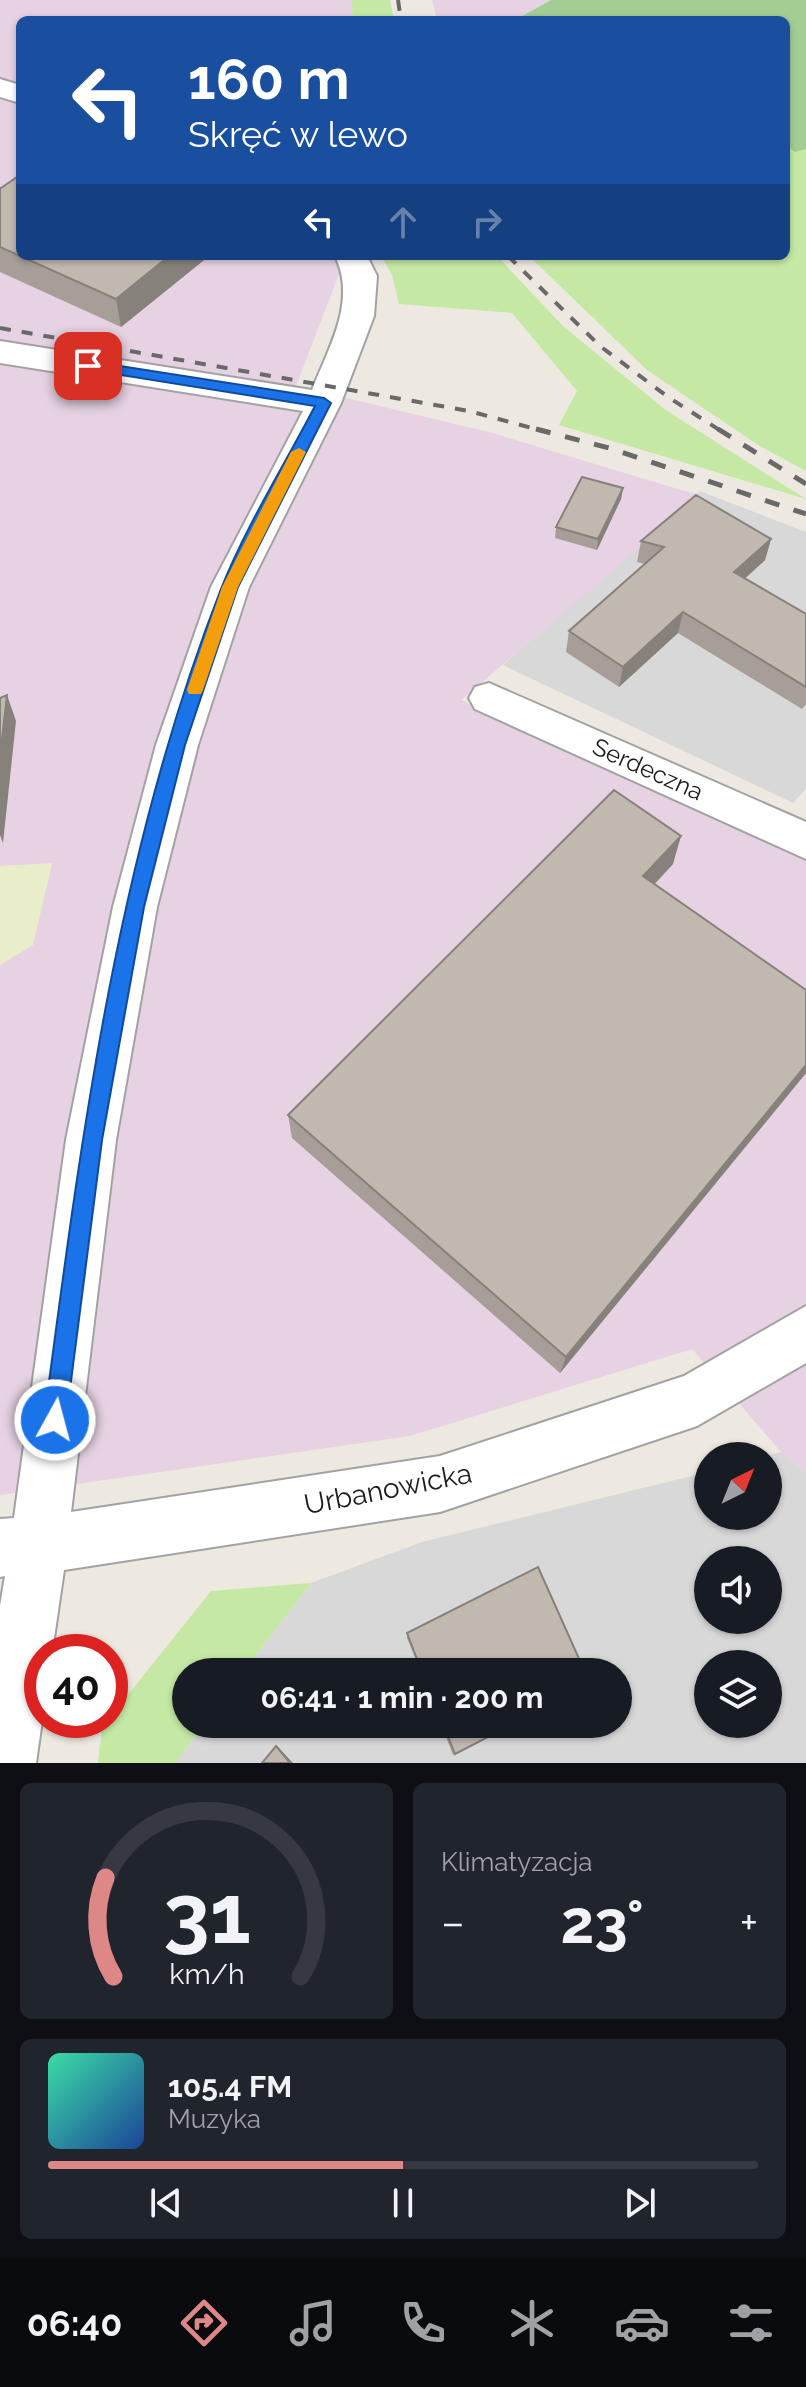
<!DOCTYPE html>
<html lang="pl">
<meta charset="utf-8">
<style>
body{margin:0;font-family:Raleway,sans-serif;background:#20242c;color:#f1f3f6;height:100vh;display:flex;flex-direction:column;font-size:30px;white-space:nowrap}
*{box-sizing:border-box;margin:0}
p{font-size:26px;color:#9ea1a6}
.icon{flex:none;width:44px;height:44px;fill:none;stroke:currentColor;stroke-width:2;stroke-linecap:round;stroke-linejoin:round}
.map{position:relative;height:1763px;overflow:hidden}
.drawer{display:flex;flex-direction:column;gap:20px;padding:20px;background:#0d0f14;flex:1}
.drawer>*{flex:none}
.guide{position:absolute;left:16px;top:16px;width:774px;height:244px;border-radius:12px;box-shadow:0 2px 6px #0004;background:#1a4fa0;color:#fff;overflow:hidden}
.needle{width:52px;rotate:43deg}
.buttons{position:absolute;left:694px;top:1442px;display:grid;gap:16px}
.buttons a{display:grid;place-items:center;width:88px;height:88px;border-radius:50%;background:#171b24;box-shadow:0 2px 6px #0004;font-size:40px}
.speed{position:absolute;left:24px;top:1634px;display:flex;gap:16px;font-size:40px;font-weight:700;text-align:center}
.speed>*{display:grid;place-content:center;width:104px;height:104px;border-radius:50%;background:#171b24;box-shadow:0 2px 6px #0004;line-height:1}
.speed .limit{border:12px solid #d22;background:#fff;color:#111}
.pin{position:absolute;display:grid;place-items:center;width:68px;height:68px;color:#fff;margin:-34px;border-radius:16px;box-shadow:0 4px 12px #0006}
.me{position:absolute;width:88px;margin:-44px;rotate:7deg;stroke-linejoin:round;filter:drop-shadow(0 0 6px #0008)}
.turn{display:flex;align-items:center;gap:28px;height:168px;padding:0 40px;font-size:36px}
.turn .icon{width:104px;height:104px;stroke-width:2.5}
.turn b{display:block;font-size:56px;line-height:68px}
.lanes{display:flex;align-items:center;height:76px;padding:0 40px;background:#0003;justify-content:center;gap:40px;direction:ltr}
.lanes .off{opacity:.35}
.big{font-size:60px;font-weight:700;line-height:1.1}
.drawer .tile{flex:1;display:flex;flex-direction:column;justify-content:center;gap:12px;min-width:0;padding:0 28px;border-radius:12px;background:#20242c}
.drawer .dial{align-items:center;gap:0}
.dial svg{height:208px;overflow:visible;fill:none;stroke:#363941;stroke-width:7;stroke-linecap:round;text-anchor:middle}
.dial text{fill:#f1f3f6;stroke:none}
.song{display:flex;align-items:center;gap:24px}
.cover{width:96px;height:96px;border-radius:12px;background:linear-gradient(135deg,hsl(160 70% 55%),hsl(220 70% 35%))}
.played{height:8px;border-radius:4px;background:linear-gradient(90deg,#de8787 50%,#363941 50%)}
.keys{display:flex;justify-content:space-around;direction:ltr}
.heat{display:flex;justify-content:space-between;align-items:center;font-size:44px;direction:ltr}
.drawer .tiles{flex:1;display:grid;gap:20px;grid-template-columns:1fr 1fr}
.tile:last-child{grid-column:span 2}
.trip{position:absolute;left:172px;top:1658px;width:460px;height:80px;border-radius:40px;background:#171b24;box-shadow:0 2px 6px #0004;font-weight:700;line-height:80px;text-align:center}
.tab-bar{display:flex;height:128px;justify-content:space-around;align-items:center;background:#090b0e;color:#9ea1a6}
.tab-bar .icon{width:56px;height:56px}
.tab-bar .on{color:#de8787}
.tab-bar b{font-size:36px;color:#f1f3f6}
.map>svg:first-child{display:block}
.residential{fill:#d9d8d8;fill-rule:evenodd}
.industrial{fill:#e6d2e2}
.farmland{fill:#e9edca}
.grass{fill:#c5e9a4}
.forest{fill:#a4cd94}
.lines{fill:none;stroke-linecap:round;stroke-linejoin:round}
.minor-casing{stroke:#a2a2a2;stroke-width:4}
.minor{fill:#fff;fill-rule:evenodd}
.rail-far1{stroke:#696969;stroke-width:4;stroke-dasharray:11 11;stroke-linecap:butt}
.rail{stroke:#696969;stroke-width:5;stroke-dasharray:15 15;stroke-linecap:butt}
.wall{fill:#a69e97}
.shaded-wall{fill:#87817b}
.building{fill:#c1b8b0;stroke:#87817b;stroke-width:2}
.route{fill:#1a73e8;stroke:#114b97;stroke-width:2}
.slow{fill:#f59e0b}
.labels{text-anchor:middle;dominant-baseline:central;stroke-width:6;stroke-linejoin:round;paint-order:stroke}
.street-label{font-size:24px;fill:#1b1b1b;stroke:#fff}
.near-street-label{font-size:28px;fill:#1b1b1b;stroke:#fff}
</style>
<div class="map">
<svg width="806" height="1763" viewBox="0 0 806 1763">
<rect width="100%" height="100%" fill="#ede9e0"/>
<g class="residential">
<polygon points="700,491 806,532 806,789 793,803 503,665"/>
<path d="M781,1452L806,1473V1763H175L204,1724H618V1672H243L311,1583L422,1542L708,1472V1516H768L767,1456ZM708,1560H768V1620H708ZM708,1664H768V1724H708Z"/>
</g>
<g class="industrial">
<polygon points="0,0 351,0 353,20 20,20 20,256 346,256 296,386 489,432 701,496 461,700 806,859 806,1473 781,1452 692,1349 410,1436 0,1495 0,965 33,944 52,864 0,866"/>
<polygon points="432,0 551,0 515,20 437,20"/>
</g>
<polygon class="farmland" points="52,863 33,945 0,965 0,866"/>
<g class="grass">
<polygon points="351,0 390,0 394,20 353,20"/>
<polygon points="786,145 795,151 806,149 806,471 761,447 647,370 529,256 786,256"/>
<polygon points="381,256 497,256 564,327 667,411 806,499 559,425 577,391 512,313 399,304 392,275"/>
<polygon points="311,1583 243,1672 186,1672 186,1724 204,1724 175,1763 98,1763 102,1727 211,1591"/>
</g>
<polygon class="forest" points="551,0 806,0 806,149 795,152 786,145 786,20 515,20"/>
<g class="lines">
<defs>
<g id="minor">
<polygon points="0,79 20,85 20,103 0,97"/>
<path d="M335,256H367L377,276L374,316L341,403L249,587L198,745L157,907L116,1140L71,1512L440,1456L684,1376L806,1306V1363L697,1426L440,1512L64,1570L52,1652H42V1720L36,1763H0V1606L5,1576L0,1577V1519L14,1518L66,1140L113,907L156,745L211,587L303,411L0,363V341L312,390C329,347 357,301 335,256Z"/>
<polygon points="489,683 806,822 806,859 475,709 469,698 475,687"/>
</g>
</defs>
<use href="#minor" class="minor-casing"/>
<use href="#minor" class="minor"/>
<g class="rail-far1">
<polyline points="398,0 401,20"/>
<polyline points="508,256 600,346 668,397 721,431"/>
<polyline points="0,328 469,411 543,431"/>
</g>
<g class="rail">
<polyline points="536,429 609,448 806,514"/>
<polyline points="718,429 806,484"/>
</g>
</g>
<g class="wall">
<polygon points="0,188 209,256 121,327 0,272"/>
<polygon points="623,488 621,499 597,550 555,538 556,527"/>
<polygon points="771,539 765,560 745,578 806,614 806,704 802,709 678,633 619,687 566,652 569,631 645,564 637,562 641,541"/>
<polygon points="673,864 655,884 806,990 806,1073 560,1373 292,1138 288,1115"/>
<polygon points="407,1633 585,1672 421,1672 407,1638"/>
<polygon points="441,1724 514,1724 453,1755"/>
</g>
<g class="shaded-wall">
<polygon points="169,256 209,256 121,327 116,299"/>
<polygon points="623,488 621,499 597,550 598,539"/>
<polygon points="771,539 765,560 729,593 734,572"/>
<polygon points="683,612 678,633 619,687 623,667"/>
<polygon points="7,695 16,721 3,843 0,835 0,757"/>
<polygon points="681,836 673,864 636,903 643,876"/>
<polygon points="806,1065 806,1073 560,1373 566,1357"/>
<polygon points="276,1746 279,1748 293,1763 290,1763"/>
</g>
<g class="building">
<polygon points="20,175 20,256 169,256 116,299 0,247 0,188 1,188"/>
<polygon points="582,477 623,488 598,539 556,527"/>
<polygon points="696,495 771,539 734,572 806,614 806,687 683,612 623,667 569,631 664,547 641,541"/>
<polygon points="7,695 0,757 0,698"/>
<polygon points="614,790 681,836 643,876 806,990 806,1065 566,1357 288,1115"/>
<polygon points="538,1567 585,1672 422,1672 407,1633"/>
<polygon points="443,1724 513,1724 455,1754"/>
<polygon points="276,1746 290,1763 262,1763"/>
</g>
<path class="route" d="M88,361L324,398L331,403L238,587L185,745L144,907L102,1140L66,1420L63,1428L55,1431L47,1428L44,1420C81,1139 117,854 221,589C246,526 284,466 315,406L83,369V362Z"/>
<polygon class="slow" points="299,448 306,452 238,587 203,690 201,694 189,694 187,690 222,587 291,452"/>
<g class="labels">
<g class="street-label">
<text transform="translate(648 769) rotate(24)">Serdeczna</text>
</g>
<g class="near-street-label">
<text transform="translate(388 1489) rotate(-11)">Urbanowicka</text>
</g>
</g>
</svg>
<div class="buttons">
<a><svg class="needle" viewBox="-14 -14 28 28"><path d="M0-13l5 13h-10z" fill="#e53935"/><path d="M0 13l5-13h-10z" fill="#9ea1a6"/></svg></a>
<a><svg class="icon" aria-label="sound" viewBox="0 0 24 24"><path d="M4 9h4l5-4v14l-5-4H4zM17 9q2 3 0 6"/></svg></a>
<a><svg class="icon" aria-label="layers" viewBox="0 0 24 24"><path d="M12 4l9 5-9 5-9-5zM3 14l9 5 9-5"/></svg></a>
</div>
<div class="speed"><div class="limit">40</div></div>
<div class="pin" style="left:88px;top:366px;background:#d93025"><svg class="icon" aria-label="arrive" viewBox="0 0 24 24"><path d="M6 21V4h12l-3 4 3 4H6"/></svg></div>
<svg class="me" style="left:55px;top:1420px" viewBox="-20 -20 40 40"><circle r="17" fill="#1a73e8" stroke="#fff" stroke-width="3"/><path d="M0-11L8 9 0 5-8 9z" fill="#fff"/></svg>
<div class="trip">06:41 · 1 min · 200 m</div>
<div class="guide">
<div class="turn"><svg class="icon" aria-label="left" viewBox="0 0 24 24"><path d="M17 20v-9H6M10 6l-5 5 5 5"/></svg><div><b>160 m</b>Skręć w lewo</div></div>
<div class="lanes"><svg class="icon" aria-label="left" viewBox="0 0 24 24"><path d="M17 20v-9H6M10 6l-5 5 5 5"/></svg><svg class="icon off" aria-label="ahead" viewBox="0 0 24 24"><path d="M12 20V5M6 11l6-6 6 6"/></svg><svg class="icon off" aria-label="right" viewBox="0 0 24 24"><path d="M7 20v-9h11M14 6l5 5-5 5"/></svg></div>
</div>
</div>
<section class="drawer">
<div class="tiles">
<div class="tile dial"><svg viewBox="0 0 100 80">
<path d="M14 69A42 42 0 1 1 86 69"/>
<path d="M14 69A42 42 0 0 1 11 31" stroke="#de8787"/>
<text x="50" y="56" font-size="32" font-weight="700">31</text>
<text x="50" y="72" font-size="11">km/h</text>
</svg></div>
<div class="tile"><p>Klimatyzacja</p>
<div class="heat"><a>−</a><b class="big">23°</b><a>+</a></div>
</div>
<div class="tile">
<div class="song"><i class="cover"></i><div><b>105.4 FM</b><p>Muzyka</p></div></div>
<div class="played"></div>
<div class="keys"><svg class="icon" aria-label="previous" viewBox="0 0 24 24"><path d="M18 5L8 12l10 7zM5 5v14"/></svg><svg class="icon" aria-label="pause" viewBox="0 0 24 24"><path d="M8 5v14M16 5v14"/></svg><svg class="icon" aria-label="next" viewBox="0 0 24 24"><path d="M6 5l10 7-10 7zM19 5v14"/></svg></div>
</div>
</div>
</section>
<nav class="tab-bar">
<b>06:40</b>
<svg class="icon on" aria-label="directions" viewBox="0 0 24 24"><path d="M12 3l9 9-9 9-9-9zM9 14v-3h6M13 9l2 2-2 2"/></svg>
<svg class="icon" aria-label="music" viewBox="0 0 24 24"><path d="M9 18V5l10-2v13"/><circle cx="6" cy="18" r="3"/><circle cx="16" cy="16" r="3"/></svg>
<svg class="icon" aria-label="phone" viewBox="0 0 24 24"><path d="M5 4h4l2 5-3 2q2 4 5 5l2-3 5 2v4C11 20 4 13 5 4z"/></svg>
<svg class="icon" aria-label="climate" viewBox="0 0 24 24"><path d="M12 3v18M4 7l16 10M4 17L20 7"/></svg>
<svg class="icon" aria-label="car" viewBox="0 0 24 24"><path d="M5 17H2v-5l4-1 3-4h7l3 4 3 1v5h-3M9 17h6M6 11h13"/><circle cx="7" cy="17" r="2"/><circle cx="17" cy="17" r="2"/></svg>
<svg class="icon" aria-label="filters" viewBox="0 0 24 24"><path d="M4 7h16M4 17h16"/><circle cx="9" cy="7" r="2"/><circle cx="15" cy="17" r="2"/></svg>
</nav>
